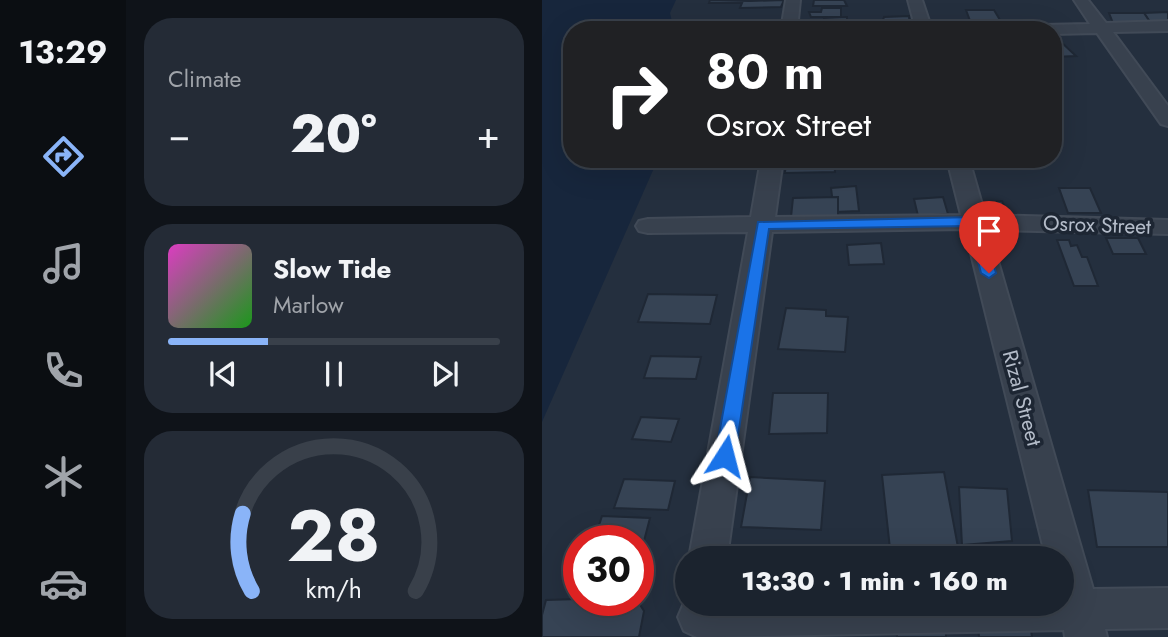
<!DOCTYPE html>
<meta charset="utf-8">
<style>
body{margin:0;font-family:Jost,sans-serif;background:#242b36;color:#f1f3f6;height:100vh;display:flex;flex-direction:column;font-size:26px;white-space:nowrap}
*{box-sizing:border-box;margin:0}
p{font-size:23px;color:#a0a4aa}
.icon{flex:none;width:38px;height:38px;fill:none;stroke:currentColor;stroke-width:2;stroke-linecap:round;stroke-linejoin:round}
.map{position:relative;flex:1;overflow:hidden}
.sheet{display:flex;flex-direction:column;gap:18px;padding:18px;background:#0f1319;width:416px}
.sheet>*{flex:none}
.hud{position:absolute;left:21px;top:21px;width:499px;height:147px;border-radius:28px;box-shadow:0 7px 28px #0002,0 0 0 2px #39404a;background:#202124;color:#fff;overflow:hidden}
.speed{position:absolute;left:21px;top:525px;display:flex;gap:14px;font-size:35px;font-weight:700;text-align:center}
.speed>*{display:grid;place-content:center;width:91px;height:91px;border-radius:50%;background:#1b232e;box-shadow:0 7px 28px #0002,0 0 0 2px #39404a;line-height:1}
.speed .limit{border:10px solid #d22;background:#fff;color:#111}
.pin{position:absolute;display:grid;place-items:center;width:60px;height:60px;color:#fff;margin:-72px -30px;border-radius:50% 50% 50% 0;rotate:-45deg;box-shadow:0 0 7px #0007}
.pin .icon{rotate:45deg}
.me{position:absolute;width:77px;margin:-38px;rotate:9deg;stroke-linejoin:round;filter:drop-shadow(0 0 5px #0008)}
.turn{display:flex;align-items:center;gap:24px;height:147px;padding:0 28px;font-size:32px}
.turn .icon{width:91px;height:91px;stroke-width:2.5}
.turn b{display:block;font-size:49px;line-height:60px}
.big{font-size:52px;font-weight:800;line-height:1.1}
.sheet .card{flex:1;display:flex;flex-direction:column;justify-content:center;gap:10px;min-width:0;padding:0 24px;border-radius:28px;background:#242b36}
.sheet .dial{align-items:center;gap:0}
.dial svg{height:182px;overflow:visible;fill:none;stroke:#39404a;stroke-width:7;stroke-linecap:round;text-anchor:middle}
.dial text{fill:#f1f3f6;stroke:none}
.song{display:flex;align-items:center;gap:21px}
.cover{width:84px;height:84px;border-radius:10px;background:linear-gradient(135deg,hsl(310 70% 55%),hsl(120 70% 35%))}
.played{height:7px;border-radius:4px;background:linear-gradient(90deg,#8ab4f8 30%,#39404a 30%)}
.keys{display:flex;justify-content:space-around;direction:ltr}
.heat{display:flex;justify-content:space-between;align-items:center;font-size:38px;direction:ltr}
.trip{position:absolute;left:133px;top:546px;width:399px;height:70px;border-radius:35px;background:#1b232e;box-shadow:0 7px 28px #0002,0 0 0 2px #39404a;font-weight:800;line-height:70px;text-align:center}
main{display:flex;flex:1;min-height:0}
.dock{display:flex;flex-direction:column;width:126px;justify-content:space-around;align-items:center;background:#0b0e12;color:#a0a4aa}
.dock .icon{width:49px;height:49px}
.dock .on{color:#8ab4f8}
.dock b{font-size:32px;color:#f1f3f6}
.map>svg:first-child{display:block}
.water{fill:#17263c}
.building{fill:#364354;stroke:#1f2835;stroke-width:2}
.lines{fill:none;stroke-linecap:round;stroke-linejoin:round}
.minor-casing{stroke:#414a57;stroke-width:4}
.minor{fill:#38414e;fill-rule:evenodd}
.route{fill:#1a73e8;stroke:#114b97;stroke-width:2}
.labels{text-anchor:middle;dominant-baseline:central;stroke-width:7;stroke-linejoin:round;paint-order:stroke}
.street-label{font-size:21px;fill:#b4bcc9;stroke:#1d2633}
</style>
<main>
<nav class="dock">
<b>13:29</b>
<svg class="icon on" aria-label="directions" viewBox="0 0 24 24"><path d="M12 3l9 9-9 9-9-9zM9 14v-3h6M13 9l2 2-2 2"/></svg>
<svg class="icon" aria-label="music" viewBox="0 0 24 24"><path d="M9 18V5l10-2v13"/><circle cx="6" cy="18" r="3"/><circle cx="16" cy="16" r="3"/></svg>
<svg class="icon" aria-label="phone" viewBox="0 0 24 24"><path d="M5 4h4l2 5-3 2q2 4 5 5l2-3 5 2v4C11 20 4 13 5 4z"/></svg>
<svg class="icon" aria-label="climate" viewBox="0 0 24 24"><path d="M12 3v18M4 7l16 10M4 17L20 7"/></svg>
<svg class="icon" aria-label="car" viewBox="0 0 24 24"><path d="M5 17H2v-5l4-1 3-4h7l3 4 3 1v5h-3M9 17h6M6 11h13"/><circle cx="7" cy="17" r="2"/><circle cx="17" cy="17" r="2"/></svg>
</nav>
<section class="sheet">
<div class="card"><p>Climate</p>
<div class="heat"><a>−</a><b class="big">20°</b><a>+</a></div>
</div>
<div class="card">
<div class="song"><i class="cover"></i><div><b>Slow Tide</b><p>Marlow</p></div></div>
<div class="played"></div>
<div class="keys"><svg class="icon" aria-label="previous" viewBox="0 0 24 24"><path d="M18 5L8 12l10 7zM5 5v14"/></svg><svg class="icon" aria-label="pause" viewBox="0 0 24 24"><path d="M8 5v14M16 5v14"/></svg><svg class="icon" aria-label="next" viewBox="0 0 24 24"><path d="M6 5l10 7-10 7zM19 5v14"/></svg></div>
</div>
<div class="card dial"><svg viewBox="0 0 100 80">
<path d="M14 69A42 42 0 1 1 86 69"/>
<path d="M14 69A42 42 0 0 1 10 35" stroke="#8ab4f8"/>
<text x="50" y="56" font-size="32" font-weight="700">28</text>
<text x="50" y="72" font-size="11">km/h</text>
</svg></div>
</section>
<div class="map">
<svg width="626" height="637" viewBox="0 0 626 637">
<rect width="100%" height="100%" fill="#242f3e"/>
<polygon class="water" points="0,0 134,0 128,13 132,30 30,30 30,159 116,159 0,422"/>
<g class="building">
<polygon points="168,0 208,1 242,0 239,7 198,8 200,3 167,3"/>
<polygon points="272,0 302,0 305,6 271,6"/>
<polygon points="280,8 299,8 299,17 269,17 267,12 279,12"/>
<polygon points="424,10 452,10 461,25 430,26"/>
<polygon points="626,12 626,21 608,22 602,13"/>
<polygon points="567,13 602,13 608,22 571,23"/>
<polygon points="367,16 368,28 330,30 331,20 341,20 342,17"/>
<polygon points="305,17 305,30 283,30 282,18"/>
<polygon points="328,20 330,30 307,30 305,21"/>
<polygon points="261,23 279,23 278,30 260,30"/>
<polygon points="511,41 518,41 534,56 511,57"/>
<polygon points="244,159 292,159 293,172 243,173"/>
<polygon points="314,186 317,211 292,212 289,188"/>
<polygon points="517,188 548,188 559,213 526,213"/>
<polygon points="296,197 296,216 249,217 251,198"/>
<polygon points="401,197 406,214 376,216 372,199"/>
<polygon points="460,201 467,217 455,218 448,202"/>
<polygon points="564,238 596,238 604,254 571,254"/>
<polygon points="515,240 527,240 529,246 535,245 540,257 545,257 556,286 532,286"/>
<polygon points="339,243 342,264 307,265 305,245"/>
<polygon points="106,294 175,295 168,324 96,322"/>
<polygon points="244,308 284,310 284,316 306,317 303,352 236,349"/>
<polygon points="109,356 159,357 154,379 102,378"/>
<polygon points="231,393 286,393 285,433 227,434"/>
<polygon points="99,417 137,419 129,442 90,439"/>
<polygon points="402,472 418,558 349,558 340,475"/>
<polygon points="208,477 283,481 279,530 199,527"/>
<polygon points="82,479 133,481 126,510 72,508"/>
<polygon points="417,487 465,489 470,541 420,545"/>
<polygon points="546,490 626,492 626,547 555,547"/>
<polygon points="60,516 108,518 97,560 96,541 52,541"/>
<polygon points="37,599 95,600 102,611 97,637 0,637 0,615 4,600"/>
<polygon points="355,621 404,623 404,637 355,637"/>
<polygon points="436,626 489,630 490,637 437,637"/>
</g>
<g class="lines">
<defs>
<g id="minor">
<polygon points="244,0 258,0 255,30 239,30"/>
<polygon points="366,0 380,0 390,30 374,30"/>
<polygon points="532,0 546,0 564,23 626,21 626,31 571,32 626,106 626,126 619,124 555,33 511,34 511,30 492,30 500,25 548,24"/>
<polygon points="219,159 241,159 233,217 419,215 405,159 427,159 443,215 626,220 626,234 447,230 551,589 626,588 626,628 563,629 565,637 523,637 522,630 175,637 155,637 142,631 136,617 142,603 145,601 145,604 520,604 520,558 504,558 423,229 230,232 185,558 147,558 206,232 106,233 97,231 94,226 97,221 106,219 209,217"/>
</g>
</defs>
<use href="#minor" class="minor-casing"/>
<use href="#minor" class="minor"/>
</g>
<polygon class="route" points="433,217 439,222 454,273 447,278 439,273 427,226 227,229 193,456 190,462 183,464 176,462 173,456 216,222"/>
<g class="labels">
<g class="street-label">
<text transform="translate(555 225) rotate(2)">Osrox Street</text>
<text transform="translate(480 398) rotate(75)">Rizal Street</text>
</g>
</g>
</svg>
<div class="speed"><div class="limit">30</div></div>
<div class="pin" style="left:447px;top:273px;background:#d93025"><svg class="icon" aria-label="arrive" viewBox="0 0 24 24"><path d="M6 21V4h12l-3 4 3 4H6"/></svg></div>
<svg class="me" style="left:183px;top:456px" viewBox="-20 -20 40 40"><path d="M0-17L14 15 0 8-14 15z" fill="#1a73e8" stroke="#fff" stroke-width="4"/></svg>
<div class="trip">13:30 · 1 min · 160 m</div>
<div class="hud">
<div class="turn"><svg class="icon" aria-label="right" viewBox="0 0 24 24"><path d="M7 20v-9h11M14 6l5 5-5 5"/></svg><div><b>80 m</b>Osrox Street</div></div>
</div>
</div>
</main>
